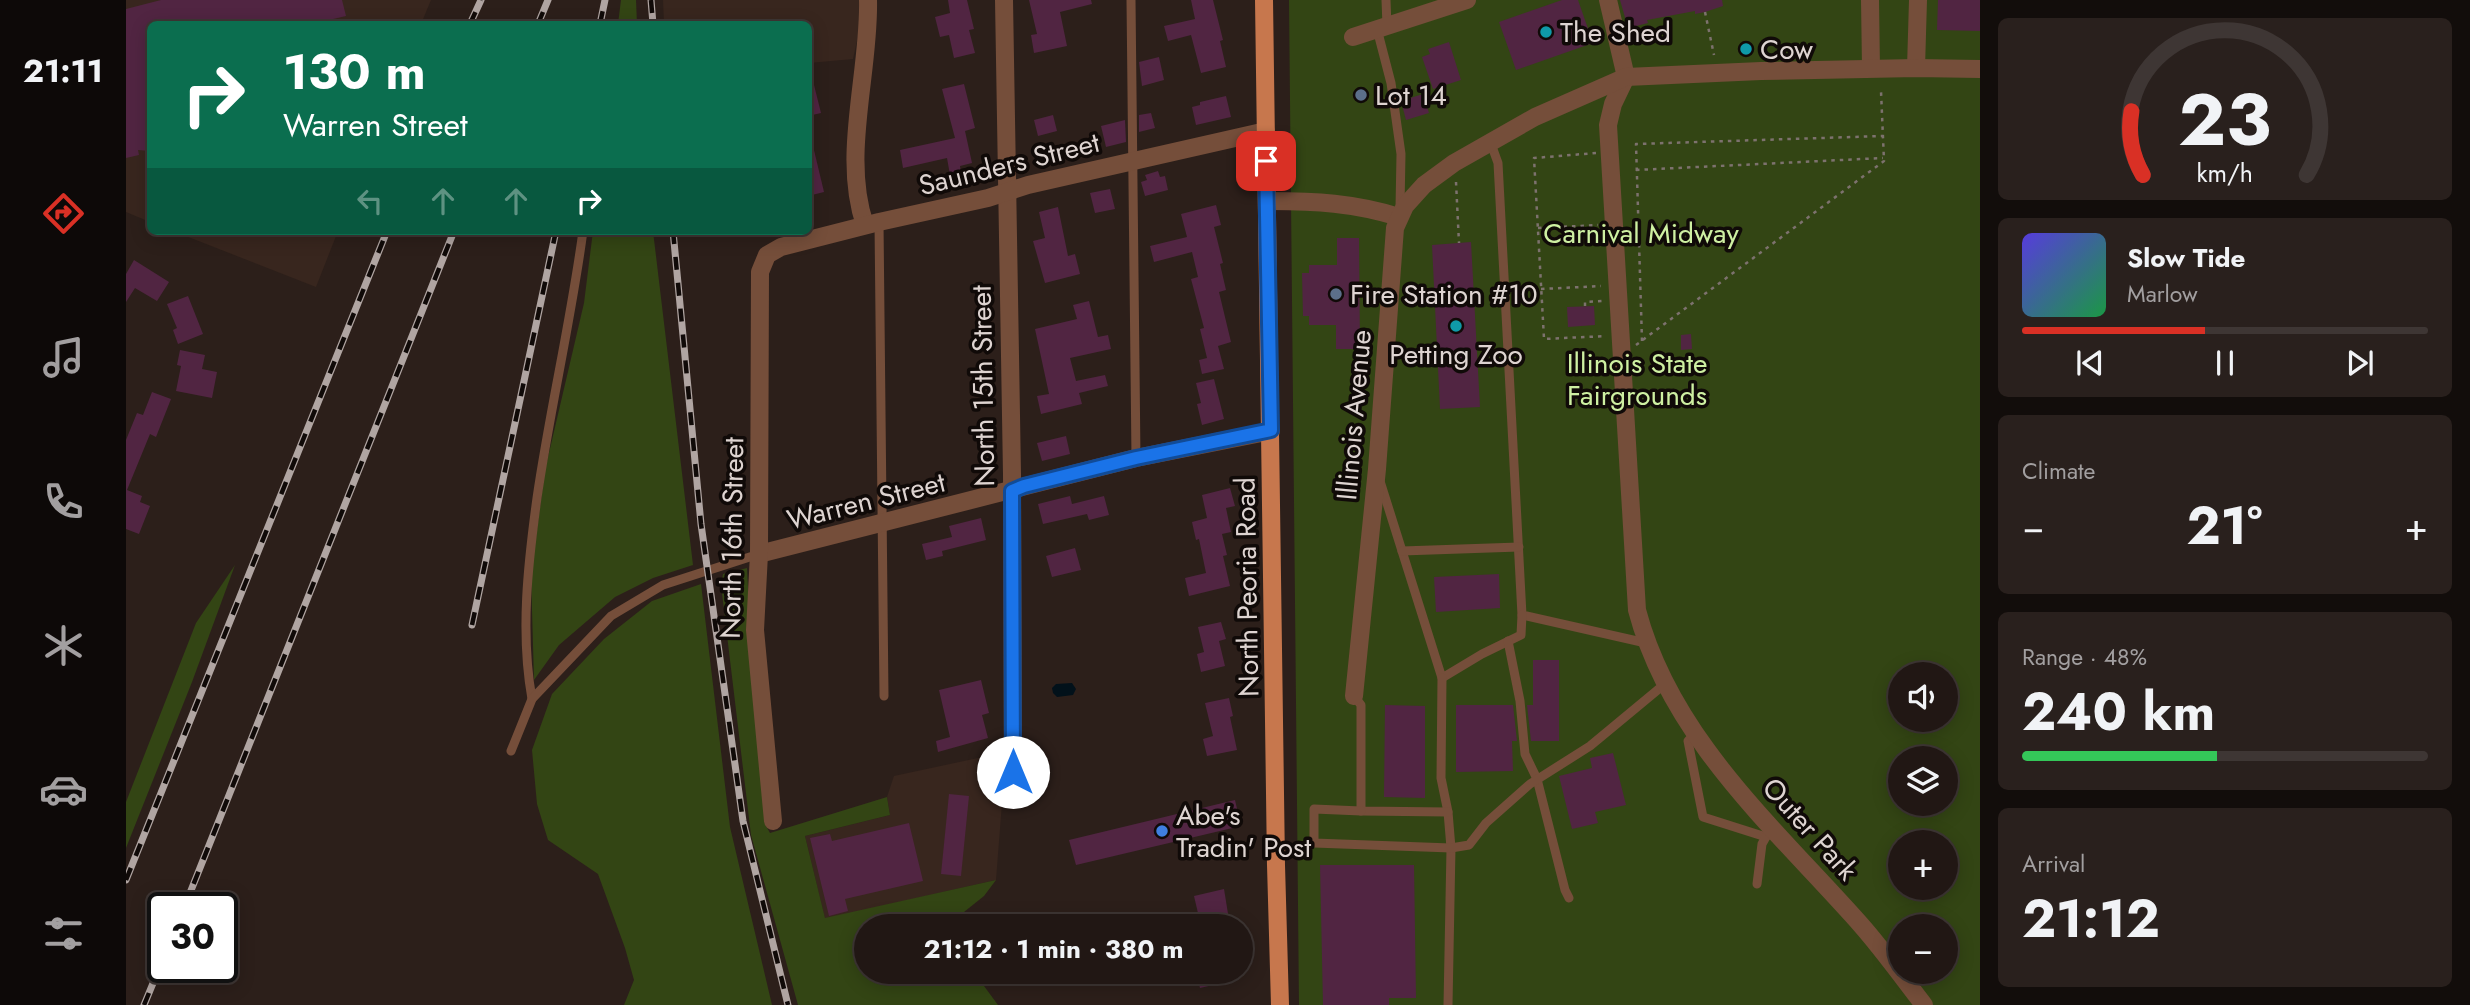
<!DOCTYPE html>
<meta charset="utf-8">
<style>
body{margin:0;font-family:Jost,sans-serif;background:#29201d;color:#f1f3f6;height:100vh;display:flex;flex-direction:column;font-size:26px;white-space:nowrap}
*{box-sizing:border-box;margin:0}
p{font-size:23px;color:#a29fa0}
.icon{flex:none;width:38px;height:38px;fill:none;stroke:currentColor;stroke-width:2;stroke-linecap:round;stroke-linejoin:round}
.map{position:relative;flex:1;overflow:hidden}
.drawer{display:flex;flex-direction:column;gap:18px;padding:18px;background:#120d0b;width:490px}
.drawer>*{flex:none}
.banner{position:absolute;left:21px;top:21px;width:665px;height:214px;border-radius:10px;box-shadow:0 4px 18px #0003,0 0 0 2px #3e3634;background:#0b6e4f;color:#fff;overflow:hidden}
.buttons{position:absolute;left:1762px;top:662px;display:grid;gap:14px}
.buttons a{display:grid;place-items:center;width:70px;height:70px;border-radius:50%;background:#211714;box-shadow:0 4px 18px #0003,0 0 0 2px #3e3634;font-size:35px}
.speed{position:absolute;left:21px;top:892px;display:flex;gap:14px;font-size:35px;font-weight:700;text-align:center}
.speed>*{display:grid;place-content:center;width:91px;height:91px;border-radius:50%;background:#211714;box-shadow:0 4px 18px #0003,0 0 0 2px #3e3634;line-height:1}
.speed .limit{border:4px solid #111;border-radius:10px;background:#fff;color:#111}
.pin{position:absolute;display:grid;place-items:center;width:60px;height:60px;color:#fff;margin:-30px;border-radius:14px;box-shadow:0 4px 10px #0006}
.me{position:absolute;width:77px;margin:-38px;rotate:0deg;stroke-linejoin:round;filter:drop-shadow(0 0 5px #0008)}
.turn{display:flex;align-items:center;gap:24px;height:147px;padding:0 21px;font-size:32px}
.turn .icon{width:91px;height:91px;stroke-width:2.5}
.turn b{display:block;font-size:49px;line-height:60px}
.lanes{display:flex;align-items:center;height:66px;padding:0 21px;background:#0003;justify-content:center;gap:35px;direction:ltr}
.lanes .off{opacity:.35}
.big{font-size:52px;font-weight:700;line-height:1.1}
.drawer .widget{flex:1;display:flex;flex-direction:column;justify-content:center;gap:10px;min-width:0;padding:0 24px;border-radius:10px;background:#29201d}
.drawer .dial{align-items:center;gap:0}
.dial svg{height:182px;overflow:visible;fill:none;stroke:#3e3634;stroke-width:7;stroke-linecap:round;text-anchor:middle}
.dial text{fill:#f1f3f6;stroke:none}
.song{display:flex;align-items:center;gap:21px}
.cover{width:84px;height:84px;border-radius:10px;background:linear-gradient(135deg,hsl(250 70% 55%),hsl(140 70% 35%))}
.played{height:7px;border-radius:4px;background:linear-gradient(90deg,#d93025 45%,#3e3634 45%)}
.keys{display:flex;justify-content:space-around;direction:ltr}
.heat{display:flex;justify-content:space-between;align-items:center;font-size:38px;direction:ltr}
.charge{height:10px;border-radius:5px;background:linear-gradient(90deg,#34c759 48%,#3e3634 0)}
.trip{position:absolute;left:728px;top:914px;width:399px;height:70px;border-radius:35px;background:#211714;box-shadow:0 4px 18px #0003,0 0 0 2px #3e3634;font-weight:700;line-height:70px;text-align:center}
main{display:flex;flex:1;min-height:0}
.menu{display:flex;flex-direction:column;width:126px;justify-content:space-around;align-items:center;background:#0d0908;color:#a29fa0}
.menu .icon{width:49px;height:49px}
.menu .on{color:#d93025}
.menu b{font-size:32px;color:#f1f3f6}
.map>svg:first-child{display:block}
.built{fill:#38261e}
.green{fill:#334514;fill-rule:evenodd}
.water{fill:#02111a}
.building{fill:#512542}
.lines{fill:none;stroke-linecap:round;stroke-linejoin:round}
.path{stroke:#7d726e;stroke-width:2.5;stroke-dasharray:3.5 5;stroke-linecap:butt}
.lane{stroke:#754e3a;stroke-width:9}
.street{stroke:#754e3a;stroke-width:18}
.primary{stroke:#c7774d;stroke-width:18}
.rail-casing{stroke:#b0a5a2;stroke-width:7}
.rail{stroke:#100a08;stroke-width:4.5;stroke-dasharray:13;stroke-linecap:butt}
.route-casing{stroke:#114b97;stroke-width:18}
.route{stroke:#1a73e8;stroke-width:12}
.culture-dot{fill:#0f9aa8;stroke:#100a08;stroke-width:2.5}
.service-dot{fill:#5c6f8a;stroke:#100a08;stroke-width:2.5}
.shop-dot{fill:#3f7fe0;stroke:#100a08;stroke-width:2.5}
.labels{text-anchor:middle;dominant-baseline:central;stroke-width:7;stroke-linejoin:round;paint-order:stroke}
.poi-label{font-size:28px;fill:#ded4d1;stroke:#100a08;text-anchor:start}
.street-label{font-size:28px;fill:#ded4d1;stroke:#100a08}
.park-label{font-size:28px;fill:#cef0a2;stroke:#100a08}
</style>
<main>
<nav class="menu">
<b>21:11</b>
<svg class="icon on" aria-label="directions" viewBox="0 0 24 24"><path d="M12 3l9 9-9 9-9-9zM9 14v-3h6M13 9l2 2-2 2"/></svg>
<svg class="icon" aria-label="music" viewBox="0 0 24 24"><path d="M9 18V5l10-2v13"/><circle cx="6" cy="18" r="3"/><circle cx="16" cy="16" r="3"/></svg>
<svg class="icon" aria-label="phone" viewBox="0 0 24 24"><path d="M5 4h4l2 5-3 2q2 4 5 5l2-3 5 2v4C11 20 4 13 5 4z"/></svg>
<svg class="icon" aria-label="climate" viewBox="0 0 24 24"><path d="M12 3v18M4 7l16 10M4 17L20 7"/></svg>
<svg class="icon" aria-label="car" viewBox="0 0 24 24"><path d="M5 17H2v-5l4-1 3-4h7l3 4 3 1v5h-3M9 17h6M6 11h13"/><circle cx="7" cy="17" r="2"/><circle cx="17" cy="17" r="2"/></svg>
<svg class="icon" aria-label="filters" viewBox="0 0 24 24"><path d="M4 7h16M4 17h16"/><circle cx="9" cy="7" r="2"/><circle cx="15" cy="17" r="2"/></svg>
</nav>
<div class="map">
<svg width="1854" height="1005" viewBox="0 0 1854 1005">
<rect width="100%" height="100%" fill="#2c1f1a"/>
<g class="built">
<polygon points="0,0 305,0 295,24 24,24 24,222 0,212"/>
<polygon points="537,0 735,0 733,32 727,59 683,63 682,24 538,24"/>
<polygon points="47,231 212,231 190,287"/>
<polygon points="880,752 870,880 699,919 679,836 764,815 761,797 768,776"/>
</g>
<g class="green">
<polygon points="495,0 510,0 511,24 492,24"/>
<path d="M1163,0H1854V1005H1173ZM1774,674H1820V719H1774ZM1774,758H1820V803H1774ZM1774,842H1820V887H1774ZM1774,926H1820V971H1774Z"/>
<polygon points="467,231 527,231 567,565 527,578 489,597 433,645 408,680 405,575 419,470 458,303"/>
<polygon points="109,565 66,682 0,848 0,802 70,623"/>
<polygon points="621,568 625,646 639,824 644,833 761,797 764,815 679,836 699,918 870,880 858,896 833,916 833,926 740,926 740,971 847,971 872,1005 672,1005 625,835 595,585 597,574"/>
<polygon points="575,584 604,827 646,1005 498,1005 508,980 499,948 472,874 422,840 411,804 406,750 426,694 478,639 526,601"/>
</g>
<polygon class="water" points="946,683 950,689 947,695 931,697 927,693 926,688 930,684"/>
<g class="building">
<polygon points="35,0 216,0 220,16 186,24 24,24 24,151 12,150 13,155 0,158 0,9"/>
<polygon points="822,0 841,0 848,29 843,30 849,53 828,58 823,35 814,37 809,17 824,13"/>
<polygon points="903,0 965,0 966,4 934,12 941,46 908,53 905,35 911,34"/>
<polygon points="1065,0 1087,0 1097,40 1094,41 1100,67 1075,73 1065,35 1042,41 1038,26 1069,19"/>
<polygon points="1436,0 1452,0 1467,43 1390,70 1373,22"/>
<polygon points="1494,0 1596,0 1597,6 1579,12 1569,14 1569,11 1521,20 1522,23 1502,28"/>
<polygon points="1812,0 1854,0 1854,31 1811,30"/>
<polygon points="1323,42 1335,80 1307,89 1296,57 1304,54 1302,49"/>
<polygon points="1033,57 1038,80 1016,86 1013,62"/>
<polygon points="682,81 687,81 695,113 682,116"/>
<polygon points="838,84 849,128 839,131 846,163 834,166 835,173 824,175 821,158 777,168 774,150 829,138 816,89"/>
<polygon points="1297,94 1303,113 1280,120 1275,101"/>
<polygon points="1100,96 1105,117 1070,125 1066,107 1074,105 1074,102"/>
<polygon points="1025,113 1029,128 1013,132 1013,115"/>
<polygon points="927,115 931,131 912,136 908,120"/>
<polygon points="999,120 1000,142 980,147 975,126"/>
<polygon points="687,146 698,192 682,196 682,147"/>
<polygon points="1032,171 1034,177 1039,176 1042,190 1019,196 1015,182 1021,180 1019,175"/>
<polygon points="984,189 989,209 969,213 964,193"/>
<polygon points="1090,205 1095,225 1088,227 1097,263 1094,264 1100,290 1093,292 1105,342 1092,346 1098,369 1076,374 1073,360 1081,358 1074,329 1078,328 1065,279 1072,277 1066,252 1028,262 1024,246 1061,237 1055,214"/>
<polygon points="932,207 942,256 949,254 954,274 919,283 907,241 919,238 913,212"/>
<polygon points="1211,238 1233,238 1234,349 1210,349 1210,325 1183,325 1183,316 1177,316 1176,273 1183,273 1183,265 1211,265"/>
<polygon points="1345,242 1354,407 1314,409 1306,245"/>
<polygon points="8,260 43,282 31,301 9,288 0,302 0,274"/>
<polygon points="62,296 77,334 52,344 47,330 51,328 41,304"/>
<polygon points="963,301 972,337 982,335 985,349 944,358 950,381 979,375 982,386 953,393 956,404 915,414 911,396 923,394 909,329 951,319 947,305"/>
<polygon points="1468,306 1469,325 1442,327 1441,307"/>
<polygon points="1565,334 1566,349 1555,350 1555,335"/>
<polygon points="54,350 79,355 76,369 91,372 86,398 50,391 55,366 51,365"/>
<polygon points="1088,379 1098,419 1076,425 1071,404 1075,403 1070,383"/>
<polygon points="26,392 45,399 30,437 24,434 1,490 16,496 14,502 24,506 13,534 0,529 0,440 11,413 17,415"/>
<polygon points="940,436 944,454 916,461 911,443"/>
<polygon points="1104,488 1109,506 1100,508 1105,532 1096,534 1101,555 1097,556 1104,586 1063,596 1059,578 1080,573 1073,539 1070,540 1066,522 1081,518 1076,495"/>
<polygon points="944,496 946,504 978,496 983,515 963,520 961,514 917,524 912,504"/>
<polygon points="855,518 860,540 816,551 817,556 800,560 796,544 826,537 823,526"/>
<polygon points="949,548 955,570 926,577 920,556"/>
<polygon points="1373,574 1374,608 1310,612 1308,577"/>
<polygon points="1095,622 1100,639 1093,641 1099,666 1075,672 1071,654 1078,652 1072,627"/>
<polygon points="1407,660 1433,660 1433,741 1405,741 1401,705 1407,705"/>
<polygon points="855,680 863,713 856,715 862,738 812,752 810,741 824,737 813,690"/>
<polygon points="1103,698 1107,716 1104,717 1111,750 1081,756 1077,739 1087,736 1079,703"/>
<polygon points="1259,705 1299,706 1299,798 1258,797"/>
<polygon points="1330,705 1387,705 1391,741 1386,741 1387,771 1330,772"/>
<polygon points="1487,753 1500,805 1469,812 1472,823 1446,829 1433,776 1466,768 1464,758"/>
<polygon points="823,794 843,796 835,876 815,874"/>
<polygon points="1109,800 1115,826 950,865 943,840"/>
<polygon points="783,823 797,881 719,899 722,911 703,916 684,838 704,834 706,841"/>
<polygon points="1194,865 1288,865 1290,998 1263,998 1263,1005 1197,1005"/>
<polygon points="1098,889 1104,926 1075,926 1068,896"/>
<polygon points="992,913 995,926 956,926 956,922"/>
<polygon points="1070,971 1101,971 1104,981 1074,988"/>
</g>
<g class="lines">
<g class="path">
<polyline points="1579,12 1588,55"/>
<polyline points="1470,153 1408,158 1418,339 1480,336"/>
<polyline points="1510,170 1757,158"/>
<polyline points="1330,182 1333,243"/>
<polyline points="1412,228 1472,225"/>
<polyline points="1415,289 1475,286"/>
<polyline points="1459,306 1459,302 1477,301"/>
<polyline points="1516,341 1510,144 1757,136"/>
<polyline points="1510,345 1758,161 1755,91"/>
</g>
<g class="lane">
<polyline points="1005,0 1010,458"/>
<polyline points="1260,0 1261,26"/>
<polyline points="1251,29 1265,83 1275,154 1274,208"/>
<polyline points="1364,141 1372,163 1396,615 1520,643"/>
<polyline points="753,222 758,696"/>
<polyline points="1254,481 1316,678 1356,654 1395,635 1396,615"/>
<polyline points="1276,551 1393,547"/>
<polyline points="1382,641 1394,701 1399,754 1411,779 1439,890 1443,898"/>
<polyline points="1316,678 1315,778 1322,812 1325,848 1322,1005"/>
<polyline points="1228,696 1235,705 1235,811 1322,812"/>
<path d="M406,699C394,633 402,564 411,498C424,409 445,321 457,231"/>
<polyline points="1568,735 1562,741 1577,817 1640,837"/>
<polyline points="385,751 406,699 485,616 537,585 633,554"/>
<polyline points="1235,811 1188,809 1188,843 1325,848 1343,845 1360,823 1404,784 1464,746 1540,683"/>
<polyline points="1631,884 1636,844 1641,835"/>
</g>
<g class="street">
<polyline points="878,0 886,474 887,772"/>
<polyline points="1482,0 1500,77"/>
<polyline points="1744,0 1745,68"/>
<polyline points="1227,37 1341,0"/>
<polyline points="1790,68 1792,0"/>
<path d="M1500,77L1487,104L1482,125L1511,610C1545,739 1650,829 1735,925C1757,950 1777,978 1798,1005"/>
<path d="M1142,201C1189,201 1228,203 1273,217"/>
<path d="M739,225C715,156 744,71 742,0"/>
<polyline points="633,554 1010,458 1145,431"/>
<polyline points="1228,696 1251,469 1269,228 1279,206 1298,185 1328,163 1409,117 1500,77 1635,71 1790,68 1854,69"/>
<polyline points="647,821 629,630 633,554 634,272 641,255 655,247 753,222 862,198 902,185 1140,131"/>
</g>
<polyline class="primary" points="1138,0 1150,865 1154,1005"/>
<defs>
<g id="rail">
<polyline points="525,0 527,24"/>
<polyline points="344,24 355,0"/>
<polyline points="412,24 422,0"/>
<polyline points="474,24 479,0"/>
<polyline points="547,231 575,524 617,821 662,1005"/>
<polyline points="346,625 430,231"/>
<polyline points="0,880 261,231"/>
<polyline points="58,908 328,231"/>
<polyline points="18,1005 37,959"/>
</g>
</defs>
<use href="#rail" class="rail-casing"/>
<use href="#rail" class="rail"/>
</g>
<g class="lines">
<defs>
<polyline id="route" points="887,772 886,491 898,486 1010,458 1145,430 1140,161"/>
</defs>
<use href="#route" class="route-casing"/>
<use href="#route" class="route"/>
</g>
<g class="culture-dot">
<circle cx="1420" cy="32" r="7"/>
<circle cx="1620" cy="49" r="7"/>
<circle cx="1330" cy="326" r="7"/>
</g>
<g class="service-dot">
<circle cx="1235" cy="95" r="7"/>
<circle cx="1210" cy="294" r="7"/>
</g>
<circle class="shop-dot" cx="1036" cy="831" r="7"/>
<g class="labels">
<g class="poi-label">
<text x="1434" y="32">The Shed</text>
<text x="1634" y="49">Cow</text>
<text x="1249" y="95">Lot 14</text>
<text x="1224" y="294">Fire Station #10</text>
<text x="1330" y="354" text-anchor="middle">Petting Zoo</text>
<text x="1050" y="815">Abe's<tspan x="1050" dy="32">Tradin' Post</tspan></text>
</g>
<g class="street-label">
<text transform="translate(883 164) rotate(-14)">Saunders Street</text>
<text transform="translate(857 386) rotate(-91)">North 15th Street</text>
<text transform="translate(1228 415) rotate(-85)">Illinois Avenue</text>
<text transform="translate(740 501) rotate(-14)">Warren Street</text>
<text transform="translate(606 538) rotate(-89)">North 16th Street</text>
<text transform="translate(1121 587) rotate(-91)">North Peoria Road</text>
<text transform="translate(1684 829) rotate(48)">Outer Park</text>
</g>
<g class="park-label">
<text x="1515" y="233">Carnival Midway</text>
<text x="1511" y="363">Illinois State<tspan x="1511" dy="32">Fairgrounds</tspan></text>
</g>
</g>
</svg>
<div class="buttons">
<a><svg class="icon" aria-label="sound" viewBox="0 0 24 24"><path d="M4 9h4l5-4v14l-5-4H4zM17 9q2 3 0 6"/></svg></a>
<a><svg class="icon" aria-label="layers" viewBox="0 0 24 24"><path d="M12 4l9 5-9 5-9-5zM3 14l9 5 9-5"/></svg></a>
<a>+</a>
<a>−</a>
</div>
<div class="speed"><div class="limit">30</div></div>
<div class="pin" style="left:1140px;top:161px;background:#d93025"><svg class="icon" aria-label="arrive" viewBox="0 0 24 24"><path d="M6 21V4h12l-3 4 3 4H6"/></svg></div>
<svg class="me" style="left:887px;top:772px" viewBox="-20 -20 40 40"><circle r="19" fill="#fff"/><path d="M0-13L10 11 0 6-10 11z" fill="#1a73e8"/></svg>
<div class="trip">21:12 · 1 min · 380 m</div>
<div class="banner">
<div class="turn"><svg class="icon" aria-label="right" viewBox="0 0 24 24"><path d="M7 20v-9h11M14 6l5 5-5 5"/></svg><div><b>130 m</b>Warren Street</div></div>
<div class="lanes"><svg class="icon off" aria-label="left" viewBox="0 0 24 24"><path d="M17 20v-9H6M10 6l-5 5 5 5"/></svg><svg class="icon off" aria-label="ahead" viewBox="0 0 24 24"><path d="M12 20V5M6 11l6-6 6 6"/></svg><svg class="icon off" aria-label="ahead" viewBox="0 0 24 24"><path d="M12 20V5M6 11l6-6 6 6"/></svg><svg class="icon" aria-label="right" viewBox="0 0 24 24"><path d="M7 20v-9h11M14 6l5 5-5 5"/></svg></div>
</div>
</div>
<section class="drawer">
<div class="widget dial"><svg viewBox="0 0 100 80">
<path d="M14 69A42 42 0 1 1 86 69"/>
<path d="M14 69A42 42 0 0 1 9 41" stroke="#d93025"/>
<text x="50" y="56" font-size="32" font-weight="700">23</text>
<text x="50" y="72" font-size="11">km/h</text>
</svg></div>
<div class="widget">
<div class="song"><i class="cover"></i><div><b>Slow Tide</b><p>Marlow</p></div></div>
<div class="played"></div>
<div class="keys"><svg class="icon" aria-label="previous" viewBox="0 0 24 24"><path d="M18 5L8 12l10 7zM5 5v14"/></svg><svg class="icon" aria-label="pause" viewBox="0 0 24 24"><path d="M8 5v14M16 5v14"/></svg><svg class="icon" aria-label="next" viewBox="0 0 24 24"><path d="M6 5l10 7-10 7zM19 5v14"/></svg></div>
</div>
<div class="widget"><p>Climate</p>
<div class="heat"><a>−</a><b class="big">21°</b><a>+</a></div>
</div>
<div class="widget"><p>Range · 48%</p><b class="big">240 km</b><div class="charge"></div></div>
<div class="widget"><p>Arrival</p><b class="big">21:12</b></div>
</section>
</main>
